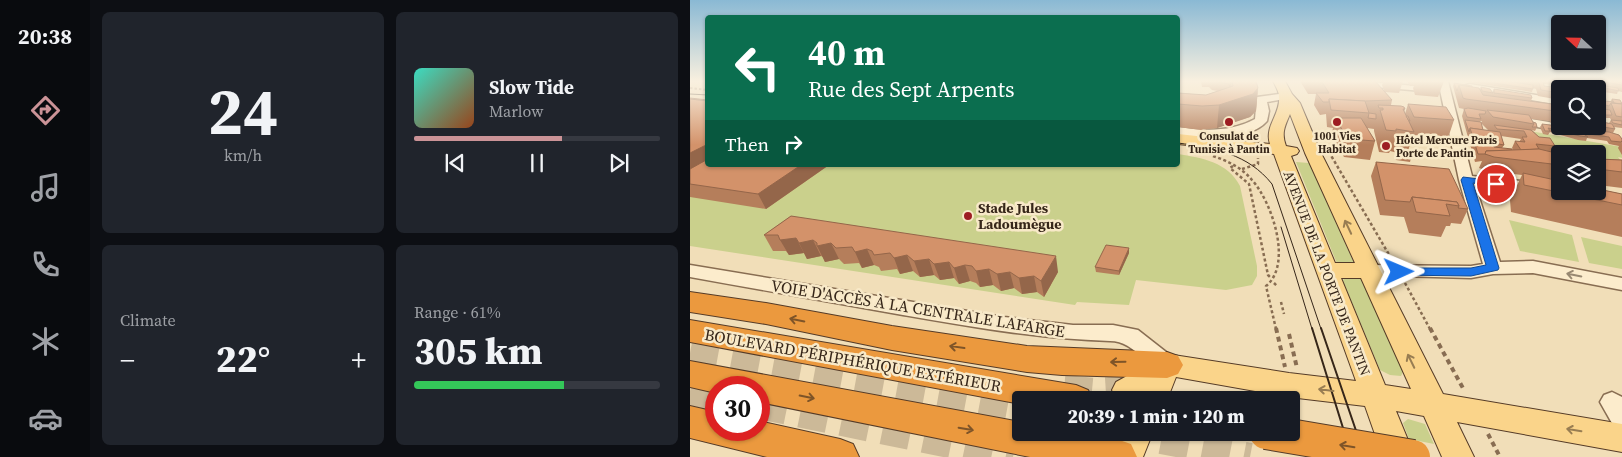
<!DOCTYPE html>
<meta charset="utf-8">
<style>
body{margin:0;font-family:"Source Serif 4",serif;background:#20242c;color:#f1f3f6;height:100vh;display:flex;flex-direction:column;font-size:19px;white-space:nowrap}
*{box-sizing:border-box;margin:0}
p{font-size:16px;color:#9ea1a6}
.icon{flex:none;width:28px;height:28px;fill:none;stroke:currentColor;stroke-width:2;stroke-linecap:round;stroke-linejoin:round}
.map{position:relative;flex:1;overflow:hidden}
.drawer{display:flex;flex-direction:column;gap:12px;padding:12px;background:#0d0f14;width:600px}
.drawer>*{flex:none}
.banner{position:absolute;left:15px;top:15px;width:475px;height:152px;border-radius:5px;box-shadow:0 1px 4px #0004;background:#0b6e4f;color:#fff;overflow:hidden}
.needle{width:32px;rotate:292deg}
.controls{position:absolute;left:861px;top:15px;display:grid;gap:10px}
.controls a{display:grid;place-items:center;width:55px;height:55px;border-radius:5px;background:#171b24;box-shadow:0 1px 4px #0004;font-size:25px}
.speed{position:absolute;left:15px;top:376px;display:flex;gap:10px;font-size:25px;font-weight:700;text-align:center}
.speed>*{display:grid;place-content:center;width:65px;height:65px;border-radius:50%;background:#171b24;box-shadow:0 1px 4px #0004;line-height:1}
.speed .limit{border:8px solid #d22;background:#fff;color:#111}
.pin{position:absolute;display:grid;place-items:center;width:42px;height:42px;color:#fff;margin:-21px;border:2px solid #fff;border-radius:50%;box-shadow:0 1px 5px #0007}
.me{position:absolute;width:55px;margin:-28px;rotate:89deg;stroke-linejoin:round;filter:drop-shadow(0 0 4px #0008)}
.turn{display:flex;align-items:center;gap:18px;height:105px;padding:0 20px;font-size:22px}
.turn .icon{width:65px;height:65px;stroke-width:2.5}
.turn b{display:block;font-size:35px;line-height:42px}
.then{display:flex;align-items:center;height:48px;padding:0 20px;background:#0003;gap:10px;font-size:19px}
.big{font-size:38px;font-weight:800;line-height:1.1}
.drawer .card{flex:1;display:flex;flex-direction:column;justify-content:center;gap:8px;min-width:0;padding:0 18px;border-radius:8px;background:#20242c}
.drawer .dial{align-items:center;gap:0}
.dial b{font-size:65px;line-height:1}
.song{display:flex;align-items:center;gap:15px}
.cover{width:60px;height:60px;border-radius:8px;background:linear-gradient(135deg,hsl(170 70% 55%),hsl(20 70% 35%))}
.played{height:5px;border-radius:2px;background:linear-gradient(90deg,#cb9397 60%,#363941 60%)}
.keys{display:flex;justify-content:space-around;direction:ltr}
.heat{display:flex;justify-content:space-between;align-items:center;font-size:28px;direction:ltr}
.charge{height:8px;border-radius:4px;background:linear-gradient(90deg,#34c759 61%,#363941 0)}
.drawer .tiles{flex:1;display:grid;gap:12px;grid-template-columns:repeat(2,1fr)}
.trip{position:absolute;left:322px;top:391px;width:288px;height:50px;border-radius:5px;background:#171b24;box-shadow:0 1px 4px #0004;font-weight:800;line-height:50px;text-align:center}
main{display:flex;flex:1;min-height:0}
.dock{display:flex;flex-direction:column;width:90px;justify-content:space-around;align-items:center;background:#090b0e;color:#9ea1a6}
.dock .icon{width:35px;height:35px}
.dock .selected{color:#cb9397}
.dock b{font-size:22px;color:#f1f3f6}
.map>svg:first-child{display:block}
.green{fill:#cad08c}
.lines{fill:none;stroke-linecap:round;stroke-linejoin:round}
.major-tunnel{stroke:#ccb998;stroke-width:28;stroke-dasharray:28 14;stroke-linecap:butt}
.minor-casing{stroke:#886d52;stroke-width:3}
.major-casing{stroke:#553b27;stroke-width:2}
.highway-casing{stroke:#553b27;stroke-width:2}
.path-far2{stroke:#886d52;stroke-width:2;stroke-dasharray:2.5 2;stroke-linecap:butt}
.path-far1{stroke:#886d52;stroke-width:2.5;stroke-dasharray:3 2.5;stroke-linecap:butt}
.path{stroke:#886d52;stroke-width:4;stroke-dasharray:5 4;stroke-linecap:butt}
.minor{fill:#fceccc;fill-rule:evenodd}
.major{fill:#fad48a;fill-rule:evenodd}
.highway{fill:#eb993e;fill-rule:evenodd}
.tram-far1{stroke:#362619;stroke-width:1}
.tram{stroke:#362619;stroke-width:2}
.highway-bridge-casing{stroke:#553b27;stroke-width:36;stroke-linecap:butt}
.highway-bridge{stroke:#eb993e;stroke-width:34}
.wall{fill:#b57e5b;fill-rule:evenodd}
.shaded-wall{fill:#94664a}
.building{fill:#d3926a;stroke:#94664a}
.oneway{stroke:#987d52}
.oneway2{stroke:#998972}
.oneway3{stroke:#7e5428}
.route{fill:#1a73e8;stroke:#114b97}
.poi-dot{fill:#9d1d22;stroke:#f8e9c8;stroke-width:2}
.labels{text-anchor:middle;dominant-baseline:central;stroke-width:5;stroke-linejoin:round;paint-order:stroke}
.far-poi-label{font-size:11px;font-weight:bold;fill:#362619;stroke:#f8e9c8}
.poi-label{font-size:14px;font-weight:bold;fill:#362619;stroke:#f8e9c8;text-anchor:start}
.street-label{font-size:14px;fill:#362619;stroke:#f8e9c8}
.near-street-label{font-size:16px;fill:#362619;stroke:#f8e9c8}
</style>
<main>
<nav class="dock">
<b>20:38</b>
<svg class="icon selected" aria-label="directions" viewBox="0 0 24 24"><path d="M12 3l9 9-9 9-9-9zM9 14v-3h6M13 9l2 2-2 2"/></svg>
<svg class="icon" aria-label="music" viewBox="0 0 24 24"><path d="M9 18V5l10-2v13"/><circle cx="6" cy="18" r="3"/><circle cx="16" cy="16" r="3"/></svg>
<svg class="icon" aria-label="phone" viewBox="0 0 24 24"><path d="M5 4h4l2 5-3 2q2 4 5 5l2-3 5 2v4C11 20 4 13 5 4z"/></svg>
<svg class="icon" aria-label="climate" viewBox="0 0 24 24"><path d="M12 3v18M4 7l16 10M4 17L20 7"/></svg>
<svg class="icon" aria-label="car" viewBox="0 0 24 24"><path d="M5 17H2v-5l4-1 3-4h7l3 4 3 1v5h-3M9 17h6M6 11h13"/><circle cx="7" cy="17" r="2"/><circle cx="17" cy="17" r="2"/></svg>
</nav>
<section class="drawer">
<div class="tiles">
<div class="card dial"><b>24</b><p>km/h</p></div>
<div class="card">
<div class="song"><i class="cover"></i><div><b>Slow Tide</b><p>Marlow</p></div></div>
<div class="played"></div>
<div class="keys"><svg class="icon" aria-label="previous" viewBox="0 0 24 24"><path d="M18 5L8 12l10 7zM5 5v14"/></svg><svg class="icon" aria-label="pause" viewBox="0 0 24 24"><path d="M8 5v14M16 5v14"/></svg><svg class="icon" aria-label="next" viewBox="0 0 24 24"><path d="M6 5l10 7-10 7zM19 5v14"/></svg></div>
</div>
<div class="card"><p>Climate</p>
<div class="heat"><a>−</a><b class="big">22°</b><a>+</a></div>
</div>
<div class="card"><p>Range · 61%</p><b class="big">305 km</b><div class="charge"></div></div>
</div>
</section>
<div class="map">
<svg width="932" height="457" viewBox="0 0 932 457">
<rect width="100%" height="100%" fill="#f1deb8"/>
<g class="green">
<polygon points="834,130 932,147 932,158 928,157 932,162 908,162 908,154 876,154"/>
<path d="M488,154C512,158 538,162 550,186L567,266V276L562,285L536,290L446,280L439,305L387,302L385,305L0,246V176L20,165H488Z"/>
<polygon points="606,162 619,163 665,265 648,266"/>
<polygon points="819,220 882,235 889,262 830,251"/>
<polygon points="891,237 932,246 932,269 899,263"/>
<polygon points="670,277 714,370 711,376 700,375 690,370 653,281 654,278"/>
<polygon points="718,419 735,424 744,444 719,439 713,423"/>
</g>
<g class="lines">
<g class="major-tunnel">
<polyline points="0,353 331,414"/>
<polyline points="374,389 405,392 436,390"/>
<polyline points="0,391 26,397"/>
<polyline points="69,405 323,457"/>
<polyline points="430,432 560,457"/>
</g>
<defs>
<g id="minor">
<polygon points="669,81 749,88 748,81 758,81 782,176 870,185 870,191 876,191 870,193 843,191 852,197 845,201 814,188 785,185 810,262 843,261 932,278 932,290 843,273 803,274 781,278 672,275 669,271 672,267 678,265 781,266 793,264 769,180 750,90 745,92 673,86 669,85"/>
<polygon points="780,84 870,99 870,105 776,89 776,85"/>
<path d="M596,93L601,96L600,98L577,102L579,111L577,121C559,142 512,138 488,135V127C515,131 541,132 565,119L567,97Z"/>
<polygon points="824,116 870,124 870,126 880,128 874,132 820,122 818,120"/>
<path d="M0,265L314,317L383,325H423L448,330L485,359L488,365L485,371C461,379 449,341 420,341C350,339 282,327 213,315C142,302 71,290 0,277Z"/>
<polygon points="922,392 932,397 932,428 923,425 910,402 914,395"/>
</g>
<g id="major">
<path d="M583,81H595L602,94L610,103L631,153L753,394L932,424V452L767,422L784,457H752L734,416L706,411L725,457H693L675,406L599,397L486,377L477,400H449L451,396L442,400L426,398L422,390L426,382L477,354L599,373L666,381L584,154L488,144V134L580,144C574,126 591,114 589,96C589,92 585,85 583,81ZM600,114L615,153L665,263H645L601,156L607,154L609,151L607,148L596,146C591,133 595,126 600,114ZM651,278H671L721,389L695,385Z"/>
<polygon points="432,432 463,432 453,457 421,457"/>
</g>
<g id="highway">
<polygon points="0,292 76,303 202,326 337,346 477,352 488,356 493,365 488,374 477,378 372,375 337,372 202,350 76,324 0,312"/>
<polygon points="0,320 386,385 398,390 403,400 331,400 331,404 0,342"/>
<path d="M0,361L331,422V432C369,432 406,430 441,444L447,457H340L69,402V388H26V393L0,387Z"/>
<polygon points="0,406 26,412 26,430 69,430 69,421 150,439 163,444 169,457 77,457 0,438"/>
</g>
</defs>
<use href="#minor" class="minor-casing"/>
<use href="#major" class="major-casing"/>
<use href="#highway" class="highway-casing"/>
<polyline class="path-far2" points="0,88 18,90"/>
<g class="path-far1">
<polyline points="636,147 701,258"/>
<path d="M523,156C538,161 552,168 562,180C582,202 603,264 576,286L586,329"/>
<polyline points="543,166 540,168 559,184 578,275 581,278"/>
<polyline points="552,169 568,164 568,158"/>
<polyline points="584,283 587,286"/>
<polyline points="715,283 740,329"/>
<polyline points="591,302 594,314"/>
</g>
<g class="path">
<polyline points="586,328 595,367"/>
<polyline points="740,328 774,390"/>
<polyline points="599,334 607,368"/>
<polyline points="798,434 810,457"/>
</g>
<use href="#minor" class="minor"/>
<use href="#major" class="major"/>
<use href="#highway" class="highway"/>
<g class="tram-far1">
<polyline points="0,94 18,95"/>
<path d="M488,143C525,148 558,154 582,184L631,329"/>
<polyline points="591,227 622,329"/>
</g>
<g class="tram">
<polyline points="622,328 662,457"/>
<polyline points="631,328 675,457"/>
</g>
<defs>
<polyline id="highway-bridge" points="576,432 723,457"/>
</defs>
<use href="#highway-bridge" class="highway-bridge-casing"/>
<use href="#highway-bridge" class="highway-bridge"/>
</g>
<g class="wall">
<polygon points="511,81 566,81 568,88 566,111 560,117 527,128 511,130 488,127 488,93 516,95 528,91 522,90 519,87 512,87"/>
<polygon points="610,81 685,81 694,91 692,85 693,83 690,83 689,81 713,81 709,93 695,92 702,100 701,105 715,109 714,112 715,114 718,104 764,120 758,138 723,135 717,154 721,158 720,162 706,160 705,157 706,153 708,153 700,151 699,153 689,152 684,131 684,129 677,128 685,141 680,160 654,157 641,136 643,128 637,127 636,114 630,115 624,105 626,94 618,94"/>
<polygon points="717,81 754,81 748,97 725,95 723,88 724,86 720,86"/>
<path d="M772,81H924L932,82V92L928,91L927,94L914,92L912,96L916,100L915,101L920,102L922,99L931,103L932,102V128L924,127L925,129L923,133L904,129L903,126H908V89L887,88L886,89H870V100L848,96L846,89L843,88L842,92ZM854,84L866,85V88L854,86ZM910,118H920L921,120L919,123L912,122Z"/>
<path d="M764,83L790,89L791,87L803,92L804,89L842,98L841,101L864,109L869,110L868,109L870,106V119H868L869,121L867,125L861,124L860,121L841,119L847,127L845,131L842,130L849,137L865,146L862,152L870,165V180L857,178L932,194V237L821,212L820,200L832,175L798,171L789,168L792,161L785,162L772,116L774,109L769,108L763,86ZM790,121H792L791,123L798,130H793L790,122ZM811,136L831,139L829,142L825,141L822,148L823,150L812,148L814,145Z"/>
<polygon points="0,98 18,165 139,165 76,209 0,197"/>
<polygon points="852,124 932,139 932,155 928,148 929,146 919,144 917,141 897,138 896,141 888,140 860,132 858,135 853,134 850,127"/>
<polygon points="908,159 932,160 932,188 908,185"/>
<polygon points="686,162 778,209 771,224 761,223 760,226 756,226 751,237 719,233 714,217 690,215 681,176"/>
<polygon points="101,216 368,272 354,297 347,292 332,294 324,288 311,291 303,285 290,287 286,283 280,281 269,284 264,278 250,280 244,275 230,277 223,271 210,274 207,269 191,271 189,267 184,265 172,268 169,263 154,264 149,259 135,262 133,257 131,256 117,259 114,253 99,255 96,251 83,251 74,235"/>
<polygon points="439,253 429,275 406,272 405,267"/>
</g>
<g class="shaded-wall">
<polygon points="568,88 566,111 560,117 527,128 529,105"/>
<polygon points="18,144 18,162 0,172 0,153"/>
<polygon points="111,165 139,165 76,209 68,194"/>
<polygon points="106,238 114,253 99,255 90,240"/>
<polygon points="123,240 131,256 117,259 109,243"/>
<polygon points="141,243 149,259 135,262 127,246"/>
<polygon points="439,248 439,253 429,275 429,271"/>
<polygon points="177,249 184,265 172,268 165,252"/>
<polygon points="217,255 223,271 210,274 204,258"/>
<polygon points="366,256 368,272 354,297 351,281"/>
<polygon points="239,259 244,275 230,277 224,261"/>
<polygon points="259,262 264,278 250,280 244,264"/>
<polygon points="275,265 280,281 269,284 264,268"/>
<polygon points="299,269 303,285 290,287 286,271"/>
<polygon points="320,272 324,288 311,291 307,274"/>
<polygon points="344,276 347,292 332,294 329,278"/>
</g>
<g class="building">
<polygon points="523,81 540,81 540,87 539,84"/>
<polygon points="542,81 566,81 568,88 563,94 529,105 512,106 488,104 488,93 516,95 543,86"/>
<polygon points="619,81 685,81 702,100 675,101 639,99 639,102 633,102 626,93 639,93 632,82 620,82"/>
<polygon points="805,81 816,81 843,85 843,89 804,83"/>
<polygon points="838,81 853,81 854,86 871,88 869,81 878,81 885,82 887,88 876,87 877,89 870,89 870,93 851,90 849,83"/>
<polygon points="905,81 924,81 932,82 932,85 914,82 915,89 895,86 893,83 906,85"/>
<polygon points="764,83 782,86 782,87 769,85 767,91"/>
<polygon points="769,85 789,88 793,95 862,104 865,111 776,99 773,98"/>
<polygon points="915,86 928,88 929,91 915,88"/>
<polygon points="791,87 800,89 803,93 792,91"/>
<polygon points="804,89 841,95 842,98 804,93"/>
<polygon points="908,95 915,96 916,100 908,99"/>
<polygon points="0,98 18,100 18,101 0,99"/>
<polygon points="0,99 18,101 18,144 0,153"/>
<polygon points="639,99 675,101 679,113 641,110"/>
<polygon points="922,99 930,100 932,104 924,103"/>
<polygon points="908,100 923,102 923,103 921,103 919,106 911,104 913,109 920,110 922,115 908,115 912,122 922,124 925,129 908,126"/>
<polygon points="921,103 932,104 932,117 926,116"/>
<polygon points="718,104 756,107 764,120 724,117"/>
<polygon points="688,105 711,106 714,107 715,109 713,109 724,132 706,129 706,131 696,130 690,110 693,110 693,108 689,108"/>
<polygon points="778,108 796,111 795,114 789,114 791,119 777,117 774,109"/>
<polygon points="864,109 870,110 870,116 866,115 869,121 863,120 862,118 865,111"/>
<polygon points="797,110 839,115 844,124 803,117"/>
<polygon points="679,113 686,114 686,119 678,118"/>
<polygon points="716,116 718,116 720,121 719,121"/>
<polygon points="645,118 671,118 685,141 658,139"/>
<polygon points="775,120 791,122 793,130 780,128 779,132"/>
<polygon points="921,120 932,121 932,125 923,123"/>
<polygon points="843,122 846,123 847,127 842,127 844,124"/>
<polygon points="852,124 919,132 929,135 932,139 932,141 931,142 921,141 919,137 892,133 898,137 890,136 858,128 860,131 855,131"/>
<polygon points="804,125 841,130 849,137 860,138 865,146 846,144 849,149 831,150 825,141 835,142 832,137 837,137 834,131 807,129"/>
<polygon points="780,128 810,132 814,145 803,143 804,147 822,149 822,150 796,151 796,154 788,154"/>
<polygon points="849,149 870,154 870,165 804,157 795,154 796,151"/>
<polygon points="706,153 720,154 721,158 707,156"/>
<polygon points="18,159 18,165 111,165 68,194 0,184 0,169"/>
<polygon points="908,159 932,160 932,172 908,169"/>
<polygon points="686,162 759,169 778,209 768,208 769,206 767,202 722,197 720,202 695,200"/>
<polygon points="833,173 870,181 870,191 908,191 908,189 932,194 932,205 834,185"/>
<polygon points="722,197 767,202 769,206 756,204 760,216 726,212"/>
<polygon points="101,216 366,256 351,281 344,276 329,278 320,272 307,274 299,269 286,271 282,266 275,265 264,268 259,262 244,264 239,259 224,261 217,255 204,258 200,253 184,255 182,251 177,249 165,252 162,247 146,248 141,243 127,246 127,243 123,240 109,243 106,238 90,240 88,235 74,235"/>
<polygon points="416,245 439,248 429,271 405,267"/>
</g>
<defs><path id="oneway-shaft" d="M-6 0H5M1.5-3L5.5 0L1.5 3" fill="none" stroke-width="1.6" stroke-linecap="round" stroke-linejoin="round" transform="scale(1.25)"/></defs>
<g class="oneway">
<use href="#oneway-shaft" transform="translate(658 227) rotate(-115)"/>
<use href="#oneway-shaft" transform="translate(721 361) rotate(-116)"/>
<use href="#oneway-shaft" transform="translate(636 390) rotate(-173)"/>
<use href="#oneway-shaft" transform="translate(884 430) rotate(-171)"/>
</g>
<use class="oneway2" href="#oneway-shaft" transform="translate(884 275) rotate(-169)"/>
<g class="oneway3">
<use href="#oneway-shaft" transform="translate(107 320) rotate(-169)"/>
<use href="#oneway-shaft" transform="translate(267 347) rotate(-172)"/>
<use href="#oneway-shaft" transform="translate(428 362) rotate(179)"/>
<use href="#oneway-shaft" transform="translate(117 397) rotate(11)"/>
<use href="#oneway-shaft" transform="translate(276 429) rotate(10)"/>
<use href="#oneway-shaft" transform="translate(657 446) rotate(-171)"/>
</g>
<linearGradient id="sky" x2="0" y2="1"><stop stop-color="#8ab9d4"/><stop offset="0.56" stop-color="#f9f0df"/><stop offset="1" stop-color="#f9f0df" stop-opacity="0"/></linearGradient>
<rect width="932" height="145" fill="url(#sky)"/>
<polygon class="route" points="773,177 806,181 811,184 806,187 783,183 809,268 808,270 781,276 705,275 703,272 705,269 709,268 781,268 796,265 771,180"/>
<g class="poi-dot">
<circle cx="539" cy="122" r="5"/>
<circle cx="647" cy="122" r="5"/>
<circle cx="696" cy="146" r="5"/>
<circle cx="278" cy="216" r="5"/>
</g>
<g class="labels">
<g class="far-poi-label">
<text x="539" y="136">Consulat de<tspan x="539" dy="13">Tunisie à Pantin</tspan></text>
<text x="647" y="136">1001 Vies<tspan x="647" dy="13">Habitat</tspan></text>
<text x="706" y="140" text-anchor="start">Hôtel Mercure Paris<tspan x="706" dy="13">Porte de Pantin</tspan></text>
</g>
<g class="poi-label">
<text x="288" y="208">Stade Jules<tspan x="288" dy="16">Ladoumègue</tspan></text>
</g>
<g class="street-label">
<text transform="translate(637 273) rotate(69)">AVENUE DE LA PORTE DE PANTIN</text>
</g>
<g class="near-street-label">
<text transform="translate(228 308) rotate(9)">VOIE D'ACCÈS À LA CENTRALE LAFARGE</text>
<text transform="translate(163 360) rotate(10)">BOULEVARD PÉRIPHÉRIQUE EXTÉRIEUR</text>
</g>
</g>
</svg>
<div class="controls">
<a><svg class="needle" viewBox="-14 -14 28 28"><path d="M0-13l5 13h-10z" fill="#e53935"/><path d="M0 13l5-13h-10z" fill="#9ea1a6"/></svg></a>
<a><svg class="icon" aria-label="search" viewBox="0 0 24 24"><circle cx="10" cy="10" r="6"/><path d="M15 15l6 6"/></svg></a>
<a><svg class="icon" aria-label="layers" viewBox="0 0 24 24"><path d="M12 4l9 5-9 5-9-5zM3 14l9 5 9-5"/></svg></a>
</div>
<div class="speed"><div class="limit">30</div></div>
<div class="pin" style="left:806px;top:184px;background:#d93025"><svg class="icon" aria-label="arrive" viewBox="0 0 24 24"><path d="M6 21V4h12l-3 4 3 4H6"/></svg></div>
<svg class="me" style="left:709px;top:272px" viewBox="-20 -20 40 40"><path d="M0-17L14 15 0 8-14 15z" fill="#1a73e8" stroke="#fff" stroke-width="4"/></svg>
<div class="trip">20:39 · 1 min · 120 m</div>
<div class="banner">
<div class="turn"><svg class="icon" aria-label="left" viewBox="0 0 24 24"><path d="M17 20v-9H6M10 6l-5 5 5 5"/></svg><div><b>40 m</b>Rue des Sept Arpents</div></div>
<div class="then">Then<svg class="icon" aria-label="right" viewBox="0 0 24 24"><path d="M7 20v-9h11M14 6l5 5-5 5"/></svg></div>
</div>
</div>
</main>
